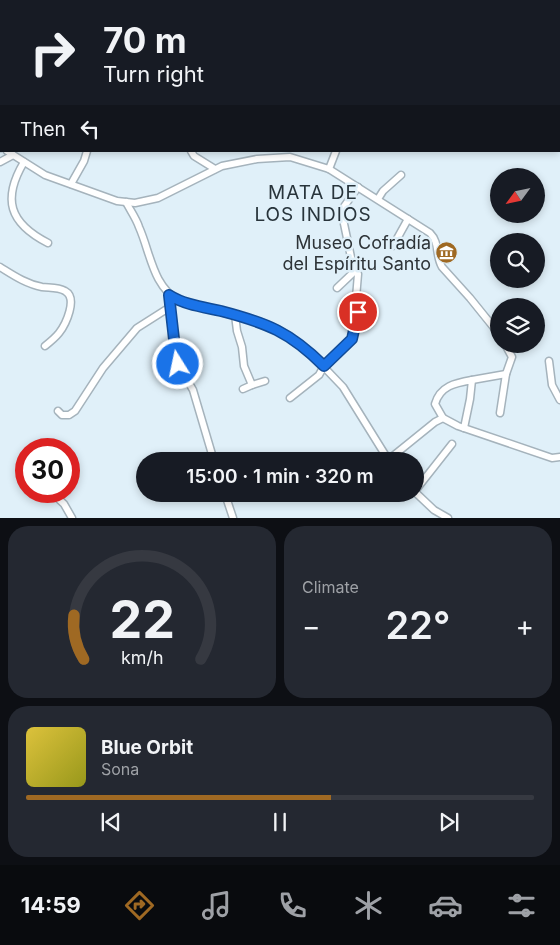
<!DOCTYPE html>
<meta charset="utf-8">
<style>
body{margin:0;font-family:Inter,sans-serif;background:#242831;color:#f1f3f6;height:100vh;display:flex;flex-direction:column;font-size:19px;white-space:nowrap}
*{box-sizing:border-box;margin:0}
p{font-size:16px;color:#9ea1a6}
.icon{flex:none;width:28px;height:28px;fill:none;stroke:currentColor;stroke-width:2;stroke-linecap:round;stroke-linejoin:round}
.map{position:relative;height:518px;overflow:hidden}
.side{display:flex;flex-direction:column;gap:8px;padding:8px;background:#0d0f14;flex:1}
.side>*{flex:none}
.top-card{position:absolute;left:0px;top:0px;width:560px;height:152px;box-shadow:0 2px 8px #0003;background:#171b24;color:#f1f3f6;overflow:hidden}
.needle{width:32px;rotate:237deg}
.fabs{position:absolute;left:490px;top:168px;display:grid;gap:10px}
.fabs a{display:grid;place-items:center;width:55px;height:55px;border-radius:50%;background:#171b24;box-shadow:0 2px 8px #0003;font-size:25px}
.speed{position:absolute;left:15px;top:438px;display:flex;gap:10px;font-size:25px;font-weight:700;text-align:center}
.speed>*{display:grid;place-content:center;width:65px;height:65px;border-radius:50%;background:#171b24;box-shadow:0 2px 8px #0003;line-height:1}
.speed .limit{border:8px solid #d22;background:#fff;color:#111}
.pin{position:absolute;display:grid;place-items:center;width:42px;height:42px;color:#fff;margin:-21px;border:2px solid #fff;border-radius:50%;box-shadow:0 1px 5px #0007}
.me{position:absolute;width:55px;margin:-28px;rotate:350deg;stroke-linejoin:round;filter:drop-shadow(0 0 4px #0008)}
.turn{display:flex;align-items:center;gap:18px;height:105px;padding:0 20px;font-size:22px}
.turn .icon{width:65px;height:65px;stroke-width:2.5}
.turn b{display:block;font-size:35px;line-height:42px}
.then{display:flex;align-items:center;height:48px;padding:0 20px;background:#0003;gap:10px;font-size:19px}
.big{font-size:38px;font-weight:600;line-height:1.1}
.side .tile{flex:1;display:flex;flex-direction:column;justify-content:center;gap:8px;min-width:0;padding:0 18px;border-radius:20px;background:#242831}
.side .dial{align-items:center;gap:0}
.dial svg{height:130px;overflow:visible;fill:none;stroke:#363941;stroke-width:7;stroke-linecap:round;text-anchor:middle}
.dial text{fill:#f1f3f6;stroke:none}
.song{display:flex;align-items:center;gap:15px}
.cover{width:60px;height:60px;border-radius:8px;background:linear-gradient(135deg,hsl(50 70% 55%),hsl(60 70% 35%))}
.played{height:5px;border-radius:2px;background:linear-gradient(90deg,#9f6923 60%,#363941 60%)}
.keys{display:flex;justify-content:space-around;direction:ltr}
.heat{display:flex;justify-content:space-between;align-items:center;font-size:28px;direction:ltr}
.side .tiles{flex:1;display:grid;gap:8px;grid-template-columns:1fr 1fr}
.tile:last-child{grid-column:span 2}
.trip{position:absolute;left:136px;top:452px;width:288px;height:50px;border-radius:25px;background:#171b24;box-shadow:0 2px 8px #0003;font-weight:600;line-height:50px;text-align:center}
.dock{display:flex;height:80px;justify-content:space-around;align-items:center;background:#090b0e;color:#9ea1a6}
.dock .icon{width:35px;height:35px}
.dock .current{color:#9f6923}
.dock b{font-size:22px;color:#f1f3f6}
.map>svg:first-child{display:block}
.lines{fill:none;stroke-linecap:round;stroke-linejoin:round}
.lane-casing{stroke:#a5b3bc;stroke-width:5.5}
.street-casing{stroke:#a5b3bc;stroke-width:9}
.lane{stroke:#fff;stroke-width:3}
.street{stroke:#fff;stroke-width:6}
.route-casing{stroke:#114b97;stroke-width:12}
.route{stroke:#1a73e8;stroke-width:9}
.labels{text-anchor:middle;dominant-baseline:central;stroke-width:5;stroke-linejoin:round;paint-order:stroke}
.poi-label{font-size:18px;fill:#2d3337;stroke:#e0f0f9;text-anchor:end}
.neighbourhood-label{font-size:19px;letter-spacing:1px;fill:#28343b;stroke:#e0f0f9}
</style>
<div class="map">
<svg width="560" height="518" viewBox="0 0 560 518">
<rect width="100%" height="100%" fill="#e0f0f9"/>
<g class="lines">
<defs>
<polyline id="lane" points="204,461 212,453"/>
<g id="street">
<polyline points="355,0 356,1"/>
<polyline points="40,1 42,0"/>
<polyline points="256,1 257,0"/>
<polyline points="406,1 407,0"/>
<polyline points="431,1 433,0"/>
<polyline points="0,34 1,33"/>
<polyline points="0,90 1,89"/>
<polyline points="0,97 1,98"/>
<polyline points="0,147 1,148"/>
<path d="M7,151L45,175L117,201L135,203L158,198L222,166L257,159L290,157L329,169L430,233C440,243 435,255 442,267L470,298L499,334"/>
<polyline points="191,151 194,156 215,169"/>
<polyline points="0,162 13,155"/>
<path d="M24,162C2,199 9,223 48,243"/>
<polyline points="329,169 336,151"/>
<polyline points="71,184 84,161 87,151"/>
<polyline points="378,199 383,191 401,175"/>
<path d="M126,202C130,210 136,218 139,227C151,254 152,285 180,302L261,322L277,329L289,336L321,364L343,387L389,461"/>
<polyline points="393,246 408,219"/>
<path d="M0,267C13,275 26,284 42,287C49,288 58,287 65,291C78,298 66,324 59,333C55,338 50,342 45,346"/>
<polyline points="337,288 356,270"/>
<polyline points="169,295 176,357 178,364 193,390 214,461"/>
<polyline points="235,315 237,331 242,347 244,366 252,385 243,389"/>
<polyline points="505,344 512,357 506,374"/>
<polyline points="549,361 552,385 560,400"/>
<polyline points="472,380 506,374 500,413"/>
<polyline points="252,385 265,381"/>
<polyline points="290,398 319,375 324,366 352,339 358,312 356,298 358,274 352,262 343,219 343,208 358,187"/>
<polyline points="58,411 62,415 69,415 75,411 103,368 137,328 170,307"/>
<path d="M443,418L435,404C440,386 455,383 472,380L470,399L464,428"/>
<polyline points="388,460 435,422 443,418 458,426 552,458 560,457"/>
<polyline points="50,491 64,504 72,518"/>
<polyline points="415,491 452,444"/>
<polyline points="415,492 434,510 448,518"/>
<polyline points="225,494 233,518"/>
</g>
</defs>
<use href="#lane" class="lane-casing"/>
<use href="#street" class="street-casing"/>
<use href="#lane" class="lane"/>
<use href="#street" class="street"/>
</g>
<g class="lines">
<defs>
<path id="route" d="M178,364L176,357L169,295C185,305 203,307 221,311C267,323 290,332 324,366L352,339L358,312"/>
</defs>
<use href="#route" class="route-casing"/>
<use href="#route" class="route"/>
</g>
<defs>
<symbol id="museum-disc" viewBox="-11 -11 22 22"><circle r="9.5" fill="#9f6923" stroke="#e0f0f9"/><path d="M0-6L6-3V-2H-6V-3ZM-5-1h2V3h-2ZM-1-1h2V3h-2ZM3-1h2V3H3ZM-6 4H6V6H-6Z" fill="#fff"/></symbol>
</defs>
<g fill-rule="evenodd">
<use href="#museum-disc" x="434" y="240" width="25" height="25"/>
</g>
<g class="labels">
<g class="poi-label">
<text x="431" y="242">Museo Cofradía<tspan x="431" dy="21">del Espíritu Santo</tspan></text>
</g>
<g class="neighbourhood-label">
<text x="313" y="192">MATA DE<tspan x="313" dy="22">LOS INDIOS</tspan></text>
</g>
</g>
</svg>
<div class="fabs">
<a><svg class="needle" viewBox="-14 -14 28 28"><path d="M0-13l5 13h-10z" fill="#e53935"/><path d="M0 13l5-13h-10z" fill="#9ea1a6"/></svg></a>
<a><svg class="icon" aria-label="search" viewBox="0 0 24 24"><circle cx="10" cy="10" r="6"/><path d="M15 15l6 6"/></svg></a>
<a><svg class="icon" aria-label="layers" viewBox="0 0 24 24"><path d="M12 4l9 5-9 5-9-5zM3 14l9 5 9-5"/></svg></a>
</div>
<div class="speed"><div class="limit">30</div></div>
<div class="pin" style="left:358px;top:312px;background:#d93025"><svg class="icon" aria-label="arrive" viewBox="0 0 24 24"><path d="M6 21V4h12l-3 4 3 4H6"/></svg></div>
<svg class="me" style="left:178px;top:364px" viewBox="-20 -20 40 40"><circle r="17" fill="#1a73e8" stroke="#fff" stroke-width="3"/><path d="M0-11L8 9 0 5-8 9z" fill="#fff"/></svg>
<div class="trip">15:00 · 1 min · 320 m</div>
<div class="top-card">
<div class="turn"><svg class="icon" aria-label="right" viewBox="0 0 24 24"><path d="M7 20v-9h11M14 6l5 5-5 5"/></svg><div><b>70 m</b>Turn right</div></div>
<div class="then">Then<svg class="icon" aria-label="left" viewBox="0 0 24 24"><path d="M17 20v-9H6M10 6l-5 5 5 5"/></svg></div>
</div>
</div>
<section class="side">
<div class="tiles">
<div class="tile dial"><svg viewBox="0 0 100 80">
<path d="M14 69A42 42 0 1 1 86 69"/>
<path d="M14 69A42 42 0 0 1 8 42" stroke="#9f6923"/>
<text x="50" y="56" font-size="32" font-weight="700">22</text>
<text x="50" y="72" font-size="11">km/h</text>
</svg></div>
<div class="tile"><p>Climate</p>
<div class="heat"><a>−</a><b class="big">22°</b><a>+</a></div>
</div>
<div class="tile">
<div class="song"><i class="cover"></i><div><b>Blue Orbit</b><p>Sona</p></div></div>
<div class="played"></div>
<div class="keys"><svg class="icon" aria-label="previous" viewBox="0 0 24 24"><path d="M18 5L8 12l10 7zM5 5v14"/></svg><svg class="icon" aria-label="pause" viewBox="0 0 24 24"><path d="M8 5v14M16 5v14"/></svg><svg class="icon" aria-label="next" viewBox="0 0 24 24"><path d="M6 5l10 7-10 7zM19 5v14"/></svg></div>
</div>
</div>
</section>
<nav class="dock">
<b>14:59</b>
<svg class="icon current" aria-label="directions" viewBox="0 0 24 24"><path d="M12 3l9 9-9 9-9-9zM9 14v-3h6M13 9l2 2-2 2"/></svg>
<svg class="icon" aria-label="music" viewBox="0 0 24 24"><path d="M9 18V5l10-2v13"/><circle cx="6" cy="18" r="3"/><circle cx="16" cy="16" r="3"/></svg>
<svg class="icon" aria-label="phone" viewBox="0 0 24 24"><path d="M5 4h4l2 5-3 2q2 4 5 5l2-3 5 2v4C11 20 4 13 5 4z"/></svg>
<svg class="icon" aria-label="climate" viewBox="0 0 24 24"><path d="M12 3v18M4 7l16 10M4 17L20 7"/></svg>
<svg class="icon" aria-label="car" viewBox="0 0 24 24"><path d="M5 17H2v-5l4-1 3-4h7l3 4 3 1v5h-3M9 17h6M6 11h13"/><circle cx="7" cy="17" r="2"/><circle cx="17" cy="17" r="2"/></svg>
<svg class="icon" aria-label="filters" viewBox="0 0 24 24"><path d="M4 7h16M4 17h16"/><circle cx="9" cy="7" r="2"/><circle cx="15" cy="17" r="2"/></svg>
</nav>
